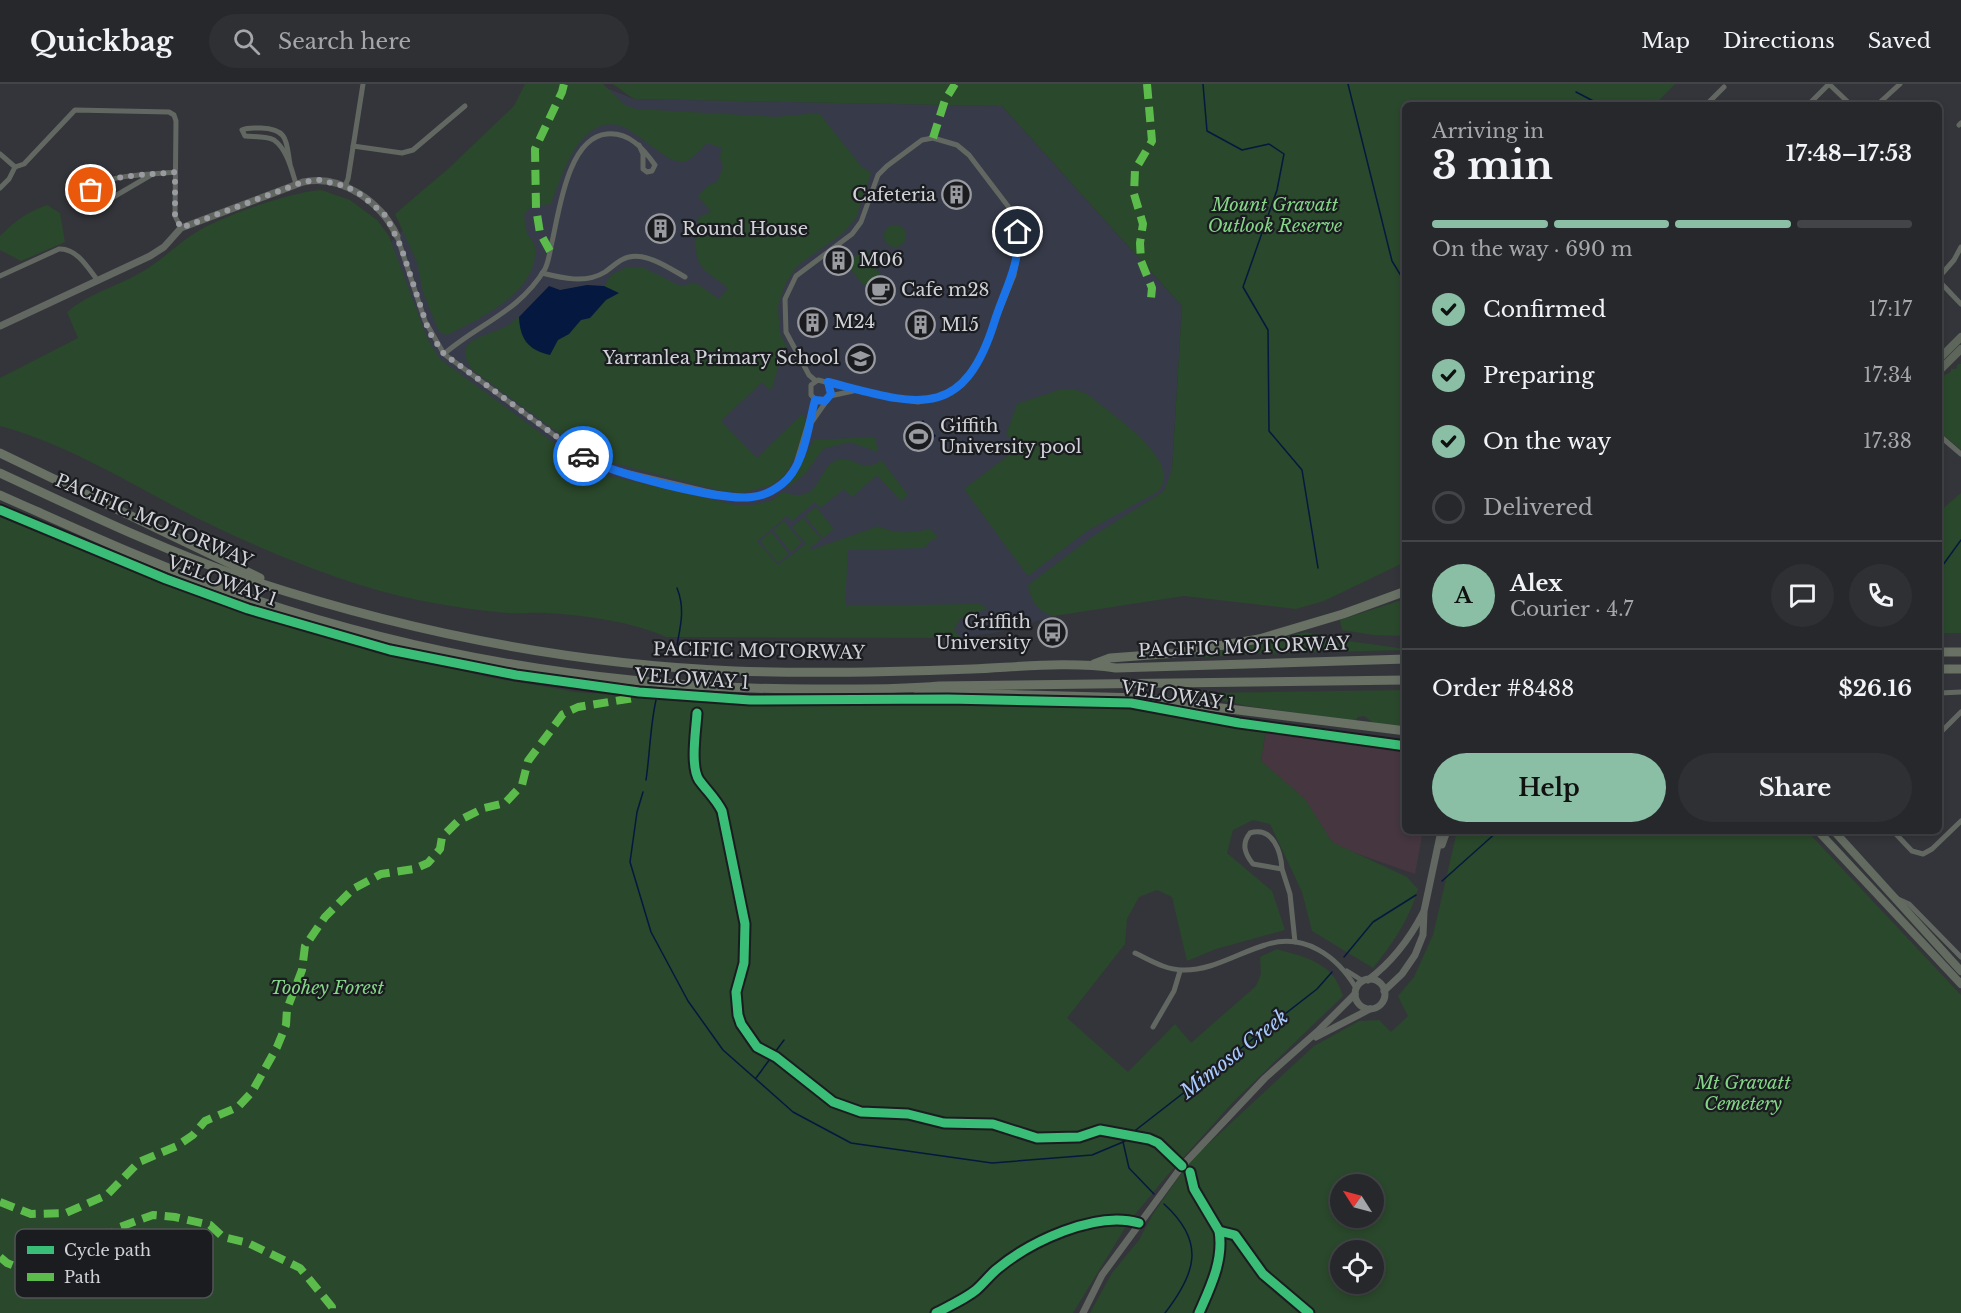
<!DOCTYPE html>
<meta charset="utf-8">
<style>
:root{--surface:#27282c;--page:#2f3034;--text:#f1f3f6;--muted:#a4a6a9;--line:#434448;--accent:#8abfa5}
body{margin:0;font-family:"Libre Baskerville",serif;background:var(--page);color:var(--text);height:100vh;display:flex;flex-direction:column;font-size:22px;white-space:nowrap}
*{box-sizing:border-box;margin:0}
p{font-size:20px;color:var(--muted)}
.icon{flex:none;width:33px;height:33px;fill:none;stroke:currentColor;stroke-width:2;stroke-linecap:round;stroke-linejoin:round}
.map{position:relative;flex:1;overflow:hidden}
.details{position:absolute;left:1402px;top:18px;width:540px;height:732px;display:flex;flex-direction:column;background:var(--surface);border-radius:9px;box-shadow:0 3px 9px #0003,0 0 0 2px var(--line)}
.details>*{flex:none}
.needle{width:39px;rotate:306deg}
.fabs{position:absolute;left:1330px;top:1090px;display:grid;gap:12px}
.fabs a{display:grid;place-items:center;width:54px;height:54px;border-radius:50%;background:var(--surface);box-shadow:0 3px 9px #0003,0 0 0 2px var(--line);font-size:30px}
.pin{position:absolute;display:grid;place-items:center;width:51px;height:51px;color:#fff;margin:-26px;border:3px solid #fff;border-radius:50%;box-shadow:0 2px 6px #0007}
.courier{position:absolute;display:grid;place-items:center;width:60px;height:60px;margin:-30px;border:4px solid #1a73e8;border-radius:50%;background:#fff;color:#222;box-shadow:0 2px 8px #0007}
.head em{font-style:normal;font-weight:700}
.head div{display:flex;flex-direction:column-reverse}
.head{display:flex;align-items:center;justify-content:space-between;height:102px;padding:0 30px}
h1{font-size:39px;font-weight:700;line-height:45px}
.bar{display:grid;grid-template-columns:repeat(4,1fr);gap:9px 6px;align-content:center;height:72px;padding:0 30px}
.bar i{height:8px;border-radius:4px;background:var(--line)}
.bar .selected{background:var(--accent)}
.bar p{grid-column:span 4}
.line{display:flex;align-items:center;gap:15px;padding:0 30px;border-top:2px solid var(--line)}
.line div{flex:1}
.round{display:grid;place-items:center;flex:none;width:63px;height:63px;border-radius:32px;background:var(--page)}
ol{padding:0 30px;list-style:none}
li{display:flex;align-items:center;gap:18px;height:66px}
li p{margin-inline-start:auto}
li .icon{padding:6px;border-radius:50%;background:var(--accent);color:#111;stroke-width:4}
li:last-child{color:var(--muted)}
li i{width:33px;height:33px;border:3px solid var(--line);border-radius:50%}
.button{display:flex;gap:12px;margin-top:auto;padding:12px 30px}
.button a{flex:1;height:69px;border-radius:36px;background:var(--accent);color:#111;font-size:24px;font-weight:700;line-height:69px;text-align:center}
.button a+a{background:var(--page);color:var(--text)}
header{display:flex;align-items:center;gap:36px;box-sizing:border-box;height:84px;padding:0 30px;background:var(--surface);border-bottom:2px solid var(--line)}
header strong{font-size:28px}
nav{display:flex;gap:33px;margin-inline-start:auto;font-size:21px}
.search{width:420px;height:54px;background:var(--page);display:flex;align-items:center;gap:15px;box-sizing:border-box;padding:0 21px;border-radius:33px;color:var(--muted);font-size:22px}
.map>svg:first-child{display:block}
.industrial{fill:#45363f}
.built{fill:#373b49}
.green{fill:#2a482b;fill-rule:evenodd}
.water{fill:#05183f}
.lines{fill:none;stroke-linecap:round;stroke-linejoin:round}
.stream{stroke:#05183f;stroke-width:1.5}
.minor{stroke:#626861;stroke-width:5}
.tertiary{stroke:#626861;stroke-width:7}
.secondary{stroke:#5e655b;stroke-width:8}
.primary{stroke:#636b60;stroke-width:8}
.motorway{stroke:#687164;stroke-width:9}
.quiet{stroke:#5cbc4b;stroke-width:8;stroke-dasharray:15 8;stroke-linecap:butt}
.cycleway-casing{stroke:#1a1c20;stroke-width:13}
.cycleway{stroke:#3abd76;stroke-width:9}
.done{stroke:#999ba1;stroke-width:6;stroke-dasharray:0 10.8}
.route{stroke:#1a73e8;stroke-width:8}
.labels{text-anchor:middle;stroke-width:4.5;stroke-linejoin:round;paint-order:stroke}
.poi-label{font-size:18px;fill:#d0d2d8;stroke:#1a1c20;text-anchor:start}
.park-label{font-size:18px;font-style:italic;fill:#84d686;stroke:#1a1c20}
.street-label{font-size:18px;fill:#d0d2d8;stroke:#1a1c20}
.water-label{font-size:20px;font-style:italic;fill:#a9cbff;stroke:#1a1c20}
.key{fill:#1a1c20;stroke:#515357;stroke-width:1.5}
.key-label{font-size:16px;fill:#d0d2d8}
</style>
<header>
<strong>Quickbag</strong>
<div class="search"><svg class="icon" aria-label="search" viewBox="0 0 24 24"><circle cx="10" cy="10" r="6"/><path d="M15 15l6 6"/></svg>Search here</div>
<nav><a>Map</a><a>Directions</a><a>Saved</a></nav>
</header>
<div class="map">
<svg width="1961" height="1229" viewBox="0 0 1961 1229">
<rect width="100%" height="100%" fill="#34353a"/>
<path class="industrial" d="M1266,645L1402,665L1406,669V747H1423L1415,790L1332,761L1261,677Z"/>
<path class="built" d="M554,0H596L634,15L1002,22L1182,222L1172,386L1216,427L1119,522L1053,532L1005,547L960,554L666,553L336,211Z"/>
<g class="green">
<path d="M525,0H603L625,21L636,25L775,33L819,29L861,82L871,89L856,134L843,149L798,181L786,198L778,222L780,249L788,265L780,277L771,307L762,298L721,337L757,374L802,330L807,339L793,377L785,391L772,401L741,409L718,406L602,376L575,361L474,287C447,255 487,253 507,242C511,239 515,236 519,233L520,243L558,256L569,250L581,236L590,234L606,216L618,209L604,202L611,191L625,184L642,183L680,202L696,199L719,215L728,204C707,187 695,186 696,157C696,148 696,141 699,133L711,128L698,112L709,101L717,98L723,84L720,72L722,64L707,59C701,64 693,75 686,77C673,79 667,73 657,66C646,59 631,44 618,41C578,33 562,93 551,120L530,123L524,131C525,136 525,143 527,149C530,154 535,159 535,165C538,208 479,235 447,251L439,248L423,208L417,178L395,130L448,85L514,22Z"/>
<path d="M613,0H1675L1654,21H1406L1405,478L1324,517L1296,525L1184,512L1053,532C1036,526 1032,518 1028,501L1095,451L1164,407L1172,386L1182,222L1002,22L634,15Z"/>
<path d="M321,106L350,116L377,136L389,152L427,254L440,275L569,370L600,390L735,421H753L771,417L783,408C822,422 816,384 837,376C849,371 858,383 869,382C873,381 878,378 882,377L908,411L901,417L877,391L852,413L844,405L820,424L815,418L792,437L787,432L757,457L778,481L806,460L792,443L803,434L821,455L810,464L811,466L879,442C896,451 912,449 931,445L938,454L930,457L924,464L848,466L845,522L979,520L988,524L960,535L954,545L960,554L666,553C634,538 583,531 547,529C534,528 520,530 506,529C457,524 407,516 360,501C295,480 232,453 172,421C116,391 62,359 0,342V294L78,254L67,228C88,210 115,203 140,189C160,178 176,161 195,149C221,132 291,108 321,106Z"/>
<path d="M47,121L60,129L65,158L21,177L0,166V152C15,137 27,128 47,121Z"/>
<circle cx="895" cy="152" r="11"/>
<path d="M865,165L874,175L871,178L880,190L864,202L846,179Z"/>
<path d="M1958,280H1961V366L1940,348L1941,293L1951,288V285H1956Z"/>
<path d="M1059,306C1066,306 1075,305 1082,308C1089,310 1095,317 1101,321C1119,335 1186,383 1157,408L1087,447L1028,492L964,405L1022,361L1006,351L1017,320Z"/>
<path d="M875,353L878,368L849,358L823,365L805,390L787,404L814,356Z"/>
<path d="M1961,409V549H1940V427Z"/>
<path d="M816,423L834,445L823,454L805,432Z"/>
<path d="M0,432L206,516L276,539L487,593L576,608L758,622L991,620L1142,624L1266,645L1261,677L1305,715L1332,758L1407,793L1418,805C1409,836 1393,859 1373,884L1312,847L1302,808L1270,740L1253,736L1233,746L1227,769L1272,807L1285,846L1216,865L1187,877L1172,813L1157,806L1139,813L1127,835L1125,860L1067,934L1128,988L1175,940L1191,959L1256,902L1261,890L1260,873L1277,865C1307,874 1333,878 1343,912L1234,1017L1165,1094L1128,1139L1073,1229H0Z"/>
<path d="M784,437L802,459L791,468L773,446Z"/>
<path d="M771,448L789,470L778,479L760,457Z"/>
<path d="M1405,515V552L1373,551L1342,546L1340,536Z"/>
<path d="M1306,548L1332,554L1335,563L1341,556L1406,565L1405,566L1249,570L1195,574V571L1248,562Z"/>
<path d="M1405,606V644L1376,641L1364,632L1358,633L1355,637L1248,622L1211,614L1201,615L1200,609Z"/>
<path d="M1457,747H1807L1961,911V1229H1090L1112,1189L1139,1156L1153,1130L1190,1077L1314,962L1359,937L1379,936L1391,948L1408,932L1398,912L1414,893L1433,851ZM1341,1101H1374V1134H1341ZM1341,1167H1374V1200H1341Z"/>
</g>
<g class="water">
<path d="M587,201L604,202L619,209L606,216L590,234L581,236L569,250L558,256L550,271C528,266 520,255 519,233L549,202L560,206Z"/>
<path d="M923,336L936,352L916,368L903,353Z"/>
</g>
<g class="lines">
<g class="stream">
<path d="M1203,0L1207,47L1242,66L1269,60L1284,70L1277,106L1243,203L1268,246L1269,347L1302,386L1318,484"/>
<path d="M1348,0L1392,177L1406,200"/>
<path d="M1576,8L1601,21"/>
<path d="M1940,485L1961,456"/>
<path d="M677,561C681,540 685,524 677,504"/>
<path d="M646,696C650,669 650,643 656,616"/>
<path d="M643,708L637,728L630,778L651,848L688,917L723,966L793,1028L851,1059L992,1079L1092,1071L1123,1058"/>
<path d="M1442,797L1498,747"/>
<path d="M1344,873L1373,838L1416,811"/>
<path d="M756,994L784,956"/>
<path d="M1132,1049L1317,905L1332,888"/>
<path d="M1125,1057L1123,1058L1129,1084L1154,1110"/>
<path d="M1164,1120C1206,1158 1196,1189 1165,1229"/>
</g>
<g class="minor">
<path d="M1829,0L1851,21"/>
<path d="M1706,21L1724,3"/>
<path d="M1808,21L1829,0"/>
<path d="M1877,21L1900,0"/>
<path d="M1959,41L1961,39"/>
<path d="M353,62L402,69L413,66L465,22"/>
<path d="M0,70L15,83"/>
<path d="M290,80C286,58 289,45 261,44C254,44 248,43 242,46L245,52C253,53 266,52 274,56C287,65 292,87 296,100"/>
<path d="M15,83L24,80L75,26L169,28L174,31L176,37L175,132L181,144"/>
<path d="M151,91L110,115H95L91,111L93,103C110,90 153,91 175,88"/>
<path d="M345,102L348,95L363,0"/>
<path d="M0,104L9,95L15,83"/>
<path d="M397,152L425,237L444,270L577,368L604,383L722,411L745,414L762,411L781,401L795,383L815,316"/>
<path d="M542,189C562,194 586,200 605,188C612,183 621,174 629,173C648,169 669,184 685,193"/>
<path d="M0,192L59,165C77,164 88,184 98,197"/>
<path d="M1940,192L1954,176L1961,163"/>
<path d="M1940,198L1961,220"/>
<path d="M444,270C480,239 519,228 545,185C549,177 550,166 552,158C559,128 568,53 607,50C629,48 643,64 655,81L652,87L647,88L643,85V70L639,61"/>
<path d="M816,297L809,291L786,248L785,215L796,192L852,150L861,138L878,91L887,82L922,56L933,54L957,61L969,71L1014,130L1018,148L1019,163L1014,191L979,277L962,301L941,312L918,318L876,311L818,296L811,301V311L817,317H825"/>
<path d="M811,339L830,312L853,307"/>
<path d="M1940,352L1961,370"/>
<path d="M1940,609L1961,608"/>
<path d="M1940,649L1961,628"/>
<path d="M1893,747L1912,767L1923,770L1932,765L1961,737"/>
<path d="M1282,785C1281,768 1273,742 1250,749C1241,760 1245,770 1253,780L1282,785L1290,810L1295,858"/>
<path d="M1898,815L1909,820L1961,873"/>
<path d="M1135,869C1150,876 1166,886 1182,886C1212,887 1238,869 1265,861C1304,848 1337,872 1356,904"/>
<path d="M1347,887L1363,897"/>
<path d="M1153,943L1174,907L1180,887"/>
</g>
<g class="tertiary">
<path d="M0,242L150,172L164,163L181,144L303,98C342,90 381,118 397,152"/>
<path d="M1442,761L1447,747"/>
<circle cx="1370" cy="910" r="15"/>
<path d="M1368,896C1392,878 1409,856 1423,829"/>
<path d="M1384,907L1402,890L1415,871L1423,851L1424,827L1441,747"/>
<path d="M1316,953L1370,925"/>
<path d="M1083,1229L1102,1191L1182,1082L1265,994L1319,946L1355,910"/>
</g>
<g class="secondary">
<path d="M1940,274L1961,253"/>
<path d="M1940,286L1961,265"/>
</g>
<g class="primary">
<path d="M1818,747L1961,900"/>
<path d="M1834,747L1961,887"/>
</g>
<g class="motorway">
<path d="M0,369L260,494"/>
<path d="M0,389C80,426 160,465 244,494C403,547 567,580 735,587C814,590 893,588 972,585C1019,583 1069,577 1116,584L1406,575"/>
<path d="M0,411C79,446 156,482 238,510C423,574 617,605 812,605C854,605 897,606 939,602L1406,596"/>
<path d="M1940,568H1961"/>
<path d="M1094,580L1110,574L1177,569L1259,555L1343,530L1406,507"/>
<path d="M1940,585H1961"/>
<path d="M918,608L1141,614L1406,647"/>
</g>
<g class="quiet">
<path d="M1147,0L1152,57L1135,86L1134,110L1143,140L1140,159L1141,177L1152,204L1151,214"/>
<path d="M933,54L945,16L955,0"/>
<path d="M550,167L540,149L536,124L535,65L562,8L564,0"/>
<path d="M0,1118L31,1130L66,1129L107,1111L139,1078L177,1062L193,1051L205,1037L238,1023L252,1008L277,963L286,941L287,925L302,886L305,862L325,833L353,805L381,790L414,785L428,779L440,765L442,753L458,737L484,724L505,719L522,701L528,677L563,630L578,623L634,614"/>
<path d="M0,1173L7,1179L22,1185L36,1188L51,1185L76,1178L120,1143L153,1131L175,1133L210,1141L223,1153L248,1159L300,1184L332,1223V1229"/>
</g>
<defs>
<g id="cycleway">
<path d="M0,426L166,495L248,525L390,566L516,591L639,608L750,616L948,615L1131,619L1239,639L1406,662"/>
<path d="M697,629C696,646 690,682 699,696C707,707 716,715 722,727L745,840L744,879L736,908L738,931L741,940L757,963L776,973L833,1018L861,1028L908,1030L944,1039L993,1040L1037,1054L1079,1053L1100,1046L1149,1055L1158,1059L1182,1082"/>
<path d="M1190,1088L1194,1105L1219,1147C1224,1176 1210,1204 1199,1229"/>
<path d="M1219,1147L1235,1151L1263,1190L1309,1229"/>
<path d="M936,1229C949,1222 965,1215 976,1206C983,1200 989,1192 996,1186C1029,1158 1096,1126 1139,1139"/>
</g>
</defs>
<use href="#cycleway" class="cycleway-casing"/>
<use href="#cycleway" class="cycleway"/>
</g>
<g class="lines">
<path class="done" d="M91,106C103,90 155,91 175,88V132L181,144L303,98L319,96L345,102L360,110L386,132L401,163L429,248L444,270L583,372"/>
<path class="route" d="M583,372C610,390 720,417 752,413C763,412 773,407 782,400C805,382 808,342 815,316L825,317L831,310L828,298C914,320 963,341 995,236C1005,205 1020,181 1018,148"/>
</g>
<defs>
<symbol id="building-ring" viewBox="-11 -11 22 22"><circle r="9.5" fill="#1a1c20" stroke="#999ba1" stroke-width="1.5"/><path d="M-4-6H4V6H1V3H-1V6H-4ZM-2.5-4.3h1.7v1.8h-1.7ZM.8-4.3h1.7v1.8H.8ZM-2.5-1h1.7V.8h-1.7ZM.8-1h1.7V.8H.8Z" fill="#999ba1"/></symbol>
<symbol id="cafe-ring" viewBox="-11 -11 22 22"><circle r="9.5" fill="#1a1c20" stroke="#999ba1" stroke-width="1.5"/><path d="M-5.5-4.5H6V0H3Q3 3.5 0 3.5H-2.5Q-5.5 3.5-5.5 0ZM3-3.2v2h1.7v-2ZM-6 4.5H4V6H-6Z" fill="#999ba1"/></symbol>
<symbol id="school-ring" viewBox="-11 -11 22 22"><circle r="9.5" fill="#1a1c20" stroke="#999ba1" stroke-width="1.5"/><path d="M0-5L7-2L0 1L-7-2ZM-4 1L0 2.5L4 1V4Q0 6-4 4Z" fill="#999ba1"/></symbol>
<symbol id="stadium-ring" viewBox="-11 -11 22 22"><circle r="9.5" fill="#1a1c20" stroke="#999ba1" stroke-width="1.5"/><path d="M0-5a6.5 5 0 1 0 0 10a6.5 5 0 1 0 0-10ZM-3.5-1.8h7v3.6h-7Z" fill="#999ba1"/></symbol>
<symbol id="bus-ring" viewBox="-11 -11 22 22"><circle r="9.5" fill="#1a1c20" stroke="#999ba1" stroke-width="1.5"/><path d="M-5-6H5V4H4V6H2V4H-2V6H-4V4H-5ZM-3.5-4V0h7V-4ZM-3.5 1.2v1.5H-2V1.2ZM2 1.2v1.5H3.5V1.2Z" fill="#999ba1"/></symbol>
</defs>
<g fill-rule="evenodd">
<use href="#building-ring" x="940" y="94" width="33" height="33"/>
<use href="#building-ring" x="644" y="128" width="33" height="33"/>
<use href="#building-ring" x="822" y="160" width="33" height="33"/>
<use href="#cafe-ring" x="864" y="190" width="33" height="33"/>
<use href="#building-ring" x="796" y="222" width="33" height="33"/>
<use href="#building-ring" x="904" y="224" width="33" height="33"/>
<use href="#school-ring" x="844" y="258" width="33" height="33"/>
<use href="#stadium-ring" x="902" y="336" width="33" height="33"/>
<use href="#bus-ring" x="1036" y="532" width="33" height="33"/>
</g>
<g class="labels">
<g class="poi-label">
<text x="936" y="117" text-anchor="end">Cafeteria</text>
<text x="682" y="151">Round House</text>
<text x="859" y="182">M06</text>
<text x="901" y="212">Cafe m28</text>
<text x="834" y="244">M24</text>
<text x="941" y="247">M15</text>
<text x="839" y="280" text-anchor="end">Yarranlea Primary School</text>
<text x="940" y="348">Giffith<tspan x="940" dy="21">University pool</tspan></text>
<text x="1031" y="544" text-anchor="end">Griffith<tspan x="1031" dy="21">University</tspan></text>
</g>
<g class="park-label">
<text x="1275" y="127">Mount Gravatt<tspan x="1275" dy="21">Outlook Reserve</tspan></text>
<text x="327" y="910">Toohey Forest</text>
<text x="1743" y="1005">Mt Gravatt<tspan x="1743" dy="21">Cemetery</tspan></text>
</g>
<g class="street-label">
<text transform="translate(154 437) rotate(23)" y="6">PACIFIC MOTORWAY</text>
<text transform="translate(222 497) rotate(20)" y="6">VELOWAY 1</text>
<text transform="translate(1244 563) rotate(-2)" y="6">PACIFIC MOTORWAY</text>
<text transform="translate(759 567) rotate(1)" y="6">PACIFIC MOTORWAY</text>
<text transform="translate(692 595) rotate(4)" y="6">VELOWAY 1</text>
<text transform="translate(1178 612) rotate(9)" y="6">VELOWAY 1</text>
</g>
<g class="water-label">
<text transform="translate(1234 970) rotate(-38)" y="7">Mimosa Creek</text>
</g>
</g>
<rect x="15" y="1145" width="198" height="69" rx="9" class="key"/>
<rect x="27" y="1162" width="27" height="8" fill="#3abd76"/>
<rect x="27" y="1189" width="27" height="8" fill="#5cbc4b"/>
<g class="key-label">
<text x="64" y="1172">Cycle path</text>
<text x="64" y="1199">Path</text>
</g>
</svg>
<div class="fabs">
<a><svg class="needle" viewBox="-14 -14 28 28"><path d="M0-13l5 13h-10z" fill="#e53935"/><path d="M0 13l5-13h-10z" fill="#a4a6a9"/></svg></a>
<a><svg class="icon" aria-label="locate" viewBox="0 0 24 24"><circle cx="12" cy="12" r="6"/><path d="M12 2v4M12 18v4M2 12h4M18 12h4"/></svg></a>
</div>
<div class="pin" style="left:91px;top:106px;background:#ea580c"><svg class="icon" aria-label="bag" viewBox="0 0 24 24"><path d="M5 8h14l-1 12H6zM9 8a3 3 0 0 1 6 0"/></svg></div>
<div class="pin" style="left:1018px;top:148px;background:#1f2937"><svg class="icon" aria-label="home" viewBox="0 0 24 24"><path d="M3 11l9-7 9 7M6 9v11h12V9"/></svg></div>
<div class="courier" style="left:583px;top:372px"><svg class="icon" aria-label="car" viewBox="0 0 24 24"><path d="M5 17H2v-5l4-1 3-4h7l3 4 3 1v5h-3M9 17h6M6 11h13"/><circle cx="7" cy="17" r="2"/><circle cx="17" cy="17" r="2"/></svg></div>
<section class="details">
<div class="head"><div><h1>3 min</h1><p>Arriving in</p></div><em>17:48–17:53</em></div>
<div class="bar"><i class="selected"></i><i class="selected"></i><i class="selected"></i><i></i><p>On the way · 690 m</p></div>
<ol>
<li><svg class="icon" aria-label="check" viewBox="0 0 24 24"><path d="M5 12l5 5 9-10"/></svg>Confirmed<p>17:17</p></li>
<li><svg class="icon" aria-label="check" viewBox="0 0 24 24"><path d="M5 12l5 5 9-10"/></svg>Preparing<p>17:34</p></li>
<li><svg class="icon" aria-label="check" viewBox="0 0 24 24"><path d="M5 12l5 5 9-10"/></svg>On the way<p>17:38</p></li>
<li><i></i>Delivered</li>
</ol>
<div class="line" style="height:108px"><b class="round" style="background:var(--accent);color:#111">A</b><div><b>Alex</b><p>Courier · 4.7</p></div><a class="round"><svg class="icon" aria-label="chat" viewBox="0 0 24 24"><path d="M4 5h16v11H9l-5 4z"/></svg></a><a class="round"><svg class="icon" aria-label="phone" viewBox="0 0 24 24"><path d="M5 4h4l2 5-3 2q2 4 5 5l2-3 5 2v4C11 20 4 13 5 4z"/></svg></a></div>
<div class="line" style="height:78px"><div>Order #8488</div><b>$26.16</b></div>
<div class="button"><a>Help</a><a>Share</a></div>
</section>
</div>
